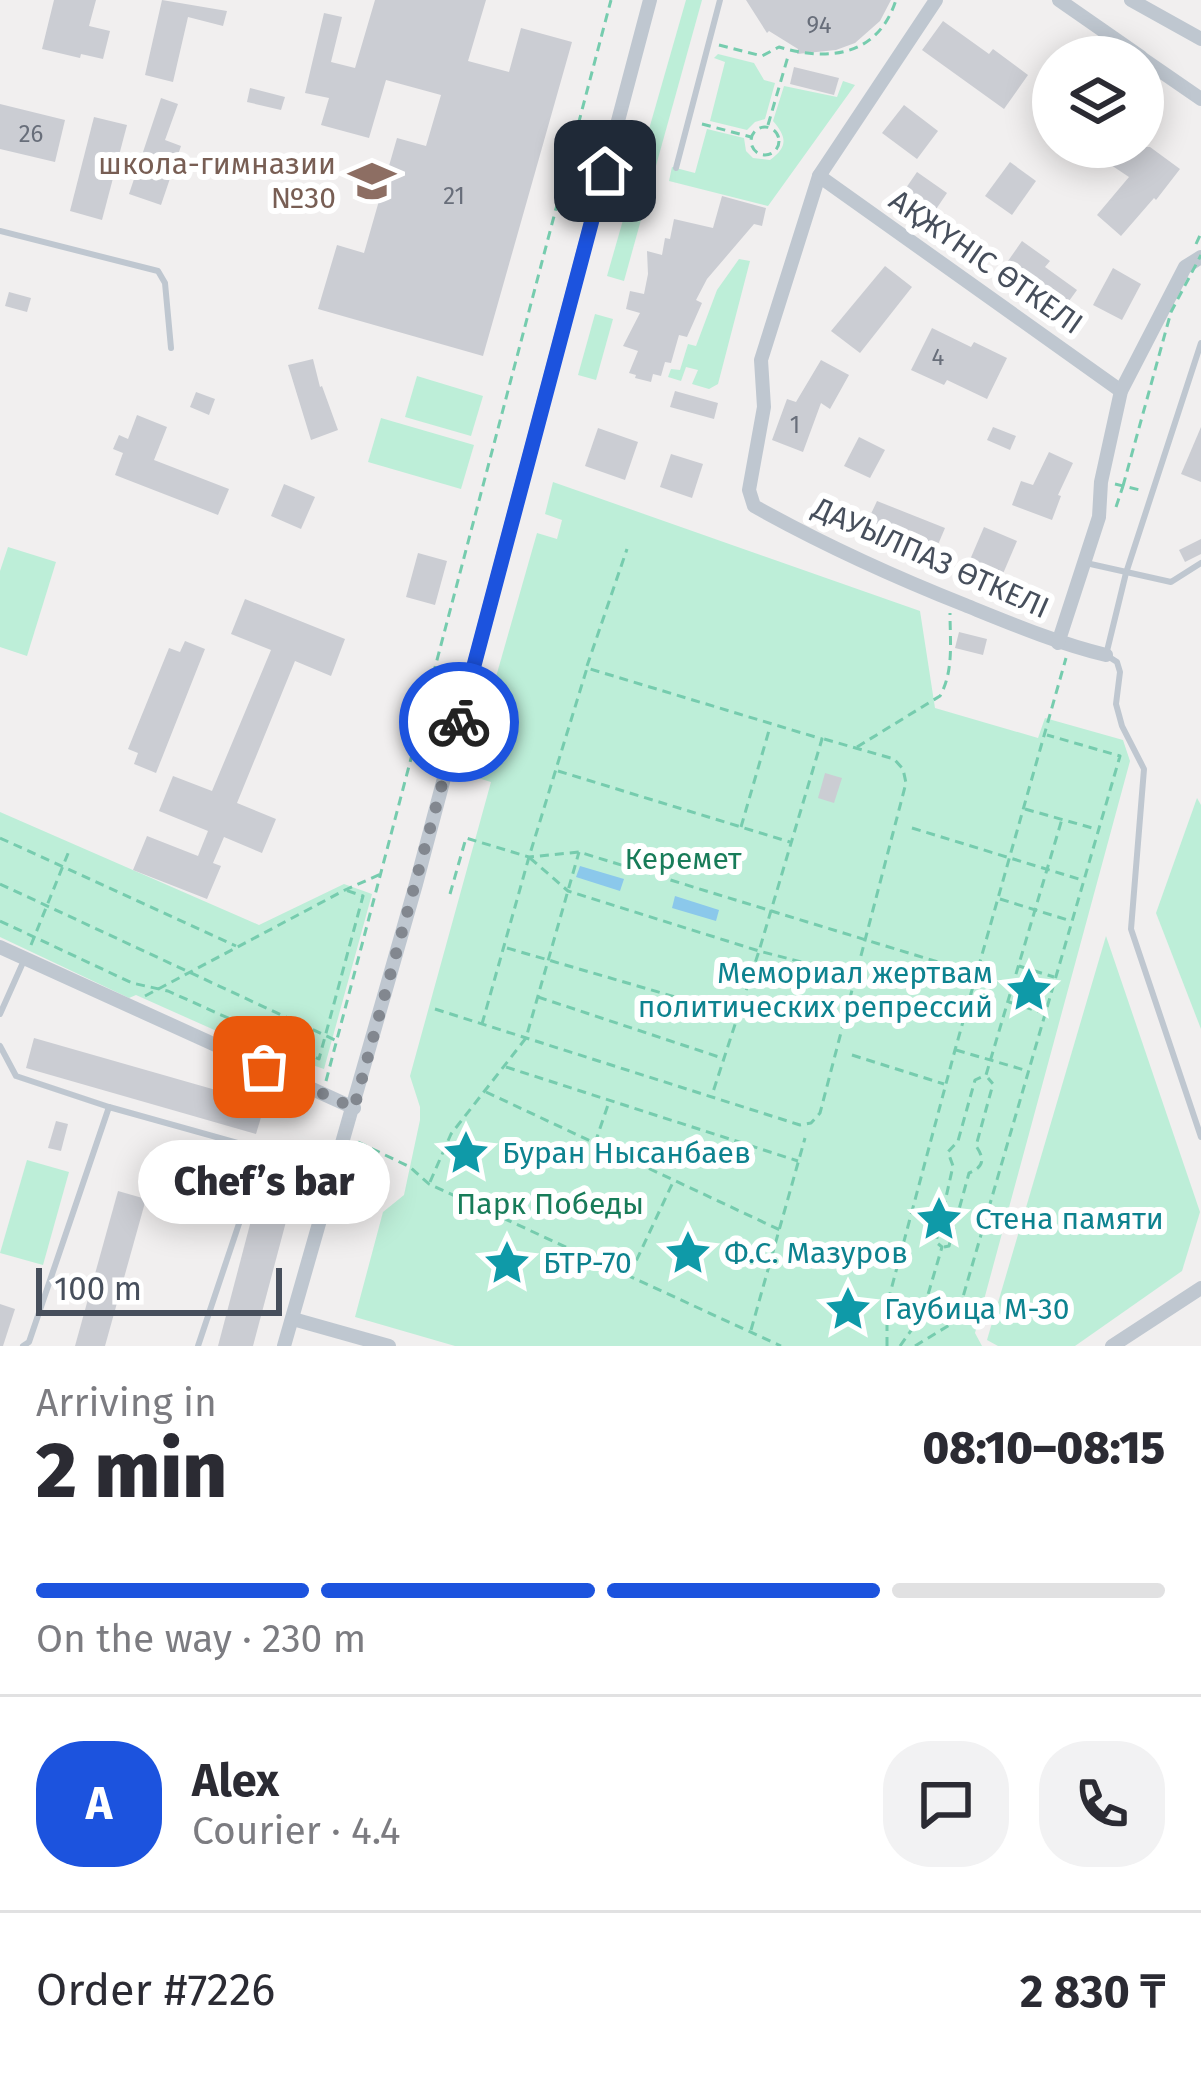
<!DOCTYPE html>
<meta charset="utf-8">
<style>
:root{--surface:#fff;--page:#f2f2f3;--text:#2b2b33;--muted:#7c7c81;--line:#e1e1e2;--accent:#1c53de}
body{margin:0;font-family:"Fira Sans",sans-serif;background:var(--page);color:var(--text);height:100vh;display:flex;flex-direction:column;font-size:45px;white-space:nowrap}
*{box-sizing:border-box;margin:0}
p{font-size:39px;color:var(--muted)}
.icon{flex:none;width:66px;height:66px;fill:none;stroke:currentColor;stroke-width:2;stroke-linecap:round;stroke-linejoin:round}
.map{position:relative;height:1346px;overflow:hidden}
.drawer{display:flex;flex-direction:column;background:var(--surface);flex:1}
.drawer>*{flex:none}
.buttons{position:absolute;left:1032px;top:36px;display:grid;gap:24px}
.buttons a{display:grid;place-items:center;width:132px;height:132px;border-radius:50%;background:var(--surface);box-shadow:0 6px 30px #0003;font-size:60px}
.scale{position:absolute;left:36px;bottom:30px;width:246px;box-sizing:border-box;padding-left:12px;border:6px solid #474f5c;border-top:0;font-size:33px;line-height:42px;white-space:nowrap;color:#474f5c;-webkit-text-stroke:9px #fff;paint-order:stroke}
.pin{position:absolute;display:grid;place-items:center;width:102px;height:102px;color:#fff;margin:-51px;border-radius:24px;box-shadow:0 6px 18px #0006}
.courier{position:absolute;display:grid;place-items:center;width:120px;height:120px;margin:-60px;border:9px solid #1c53de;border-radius:50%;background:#fff;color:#222;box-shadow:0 3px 15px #0007}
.bubble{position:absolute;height:84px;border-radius:42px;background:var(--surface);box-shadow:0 6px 30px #0003;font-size:39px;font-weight:800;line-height:84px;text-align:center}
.overview em{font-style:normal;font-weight:800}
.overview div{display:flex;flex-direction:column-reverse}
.overview{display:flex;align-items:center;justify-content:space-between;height:204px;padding:0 36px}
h1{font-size:78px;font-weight:800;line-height:90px}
.bar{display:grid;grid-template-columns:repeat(4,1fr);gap:18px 12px;align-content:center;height:144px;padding:0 36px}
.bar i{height:15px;border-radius:9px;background:var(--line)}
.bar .selected{background:var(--accent)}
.bar p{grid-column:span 4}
.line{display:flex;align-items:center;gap:30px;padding:0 36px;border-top:3px solid var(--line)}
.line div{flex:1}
.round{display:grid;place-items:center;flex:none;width:126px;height:126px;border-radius:48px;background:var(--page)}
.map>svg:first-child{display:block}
.green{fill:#bdeed8}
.water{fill:#8bc8eb}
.building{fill:#cbcdd3}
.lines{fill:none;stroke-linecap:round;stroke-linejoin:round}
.path{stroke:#76ccae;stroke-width:3;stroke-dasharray:9 6;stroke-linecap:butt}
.lane{stroke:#bfc7d0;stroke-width:6}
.street{stroke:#bfc7d0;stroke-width:14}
.path-bridge{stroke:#76ccae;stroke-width:3;stroke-dasharray:9 6;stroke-linecap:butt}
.done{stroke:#82878f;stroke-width:12;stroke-dasharray:0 21.6}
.route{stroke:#1c53de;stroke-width:15}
.labels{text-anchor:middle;stroke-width:12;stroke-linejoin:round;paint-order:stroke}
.number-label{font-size:24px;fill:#686e7a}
.education-label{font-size:30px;fill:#785e54;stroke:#fff;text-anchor:end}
.street-label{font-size:30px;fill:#474f5c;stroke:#fff}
.park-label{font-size:30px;fill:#187c59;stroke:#fff}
.culture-label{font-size:30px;fill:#0d838f;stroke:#fff;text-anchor:start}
</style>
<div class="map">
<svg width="1201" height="1346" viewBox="0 0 1201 1346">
<rect width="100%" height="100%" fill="#f1efef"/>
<g class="green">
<path d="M686,0H702L624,281L607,276Z"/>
<path d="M718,54L754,63L764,80L775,83L765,119L755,122L747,130L710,121L725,62L714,58Z"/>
<path d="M843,81L855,85L768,206L669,181L672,167L695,173L707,129L744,138L746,151L753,158L770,160C788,147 787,137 773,121L784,86L837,97Z"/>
<path d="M739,259L750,261L718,384L709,389L692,384L698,370L686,367L681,381L668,377L671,369L680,370L688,344L696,346L717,290Z"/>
<path d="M595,314L613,319L596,380L578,375Z"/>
<path d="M417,376L483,396L471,436L405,417Z"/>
<path d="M381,418L474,445L461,489L368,462Z"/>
<path d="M553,482L920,611L935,708L1038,738L1045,718L1123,740L1130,761L975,1333L982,1346H455L355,1317L383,1212L404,1195L420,1120V1107L410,1076L491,782L468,775L537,533L557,539L562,520L545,514Z"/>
<path d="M8,547L56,562L27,656L0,647V571Z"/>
<path d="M1197,798L1201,805V1029L1156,913Z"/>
<path d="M0,812L259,925L344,884L372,894L324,1069L289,1057L286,1062L136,995L129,998L0,937Z"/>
<path d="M1106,936L1200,1212L1182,1271L1075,1346H998L987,1340Z"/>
<path d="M27,1160L69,1172L43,1265L0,1253Z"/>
</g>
<g class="water">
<path d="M580,866L624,879L620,891L576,877Z"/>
<path d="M675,896L719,910L716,921L672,908Z"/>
</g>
<g class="building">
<path d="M54,0H96L89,26L110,31L103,59L81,54L80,58L42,49Z"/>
<path d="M162,0L227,11L223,26L188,17L173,82L145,75Z"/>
<path d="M375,0H486L468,61L509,72L521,28L572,42L483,356L318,309L337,245L364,253L397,138L426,146L441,95L386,80L369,138L321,125L329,98L305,93L324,13L342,17L331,62L355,68Z"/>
<path d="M746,0H891L880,21L855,43L836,50L797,54L798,49L769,31L767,33Z"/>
<path d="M943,21L989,54L993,49L1028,75L1004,109L922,50Z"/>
<path d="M794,67L839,78L834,95L790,84Z"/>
<path d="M250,88L285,97L281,110L247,102Z"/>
<path d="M161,98L178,104L165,140L181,146L161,205L129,194Z"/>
<path d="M0,104L65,120L55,162L0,149Z"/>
<path d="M904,105L938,131L917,159L882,133Z"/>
<path d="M94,117L127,125L102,220L70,211Z"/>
<path d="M1084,147H1150L1180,169L1156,200L1154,198L1121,236L1097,215L1129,177Z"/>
<path d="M1010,162L1036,181L1012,215L985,196Z"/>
<path d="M917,172L947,193L924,227L893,207Z"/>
<path d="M722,196L766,208L762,226L754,224L707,279L696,300L702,303L687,337L679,335L671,363L665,362L661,376L653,374L651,382L635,378L636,375L629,373L638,351L623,346L640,313L626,309L630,291L644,294L648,274L647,251L662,255L665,238L670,239L674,219L713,228Z"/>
<path d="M1022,241L1050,261L1045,267L1077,290L1056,319L1032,302L1037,296L1001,271Z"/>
<path d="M885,266L912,287L860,353L831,331Z"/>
<path d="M1113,268L1141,284L1122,320L1093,305Z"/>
<path d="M9,292L31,298L27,312L5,306Z"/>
<path d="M932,328L971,347L974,342L1007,358L987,399L947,380L944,385L911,370Z"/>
<path d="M313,359L320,387L322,386L338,430L311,440L288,365Z"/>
<path d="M821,360L849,375L830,409L821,403L803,452L772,440L787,399L796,402Z"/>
<path d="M675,391L718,403L714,419L670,407Z"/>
<path d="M196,392L215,399L209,415L190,407Z"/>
<path d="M137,415L167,427L154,460L229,489L218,515L115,475L123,453L113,449L119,435L128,439Z"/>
<path d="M993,427L1016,436L1010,450L987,440Z"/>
<path d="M1201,427V482L1181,474Z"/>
<path d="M598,428L638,442L625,480L585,466Z"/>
<path d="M859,437L885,450L870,478L844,466Z"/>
<path d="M1049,452L1073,463L1058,495L1061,496L1052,520L1012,505L1021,481L1033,485Z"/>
<path d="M671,454L703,464L692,498L660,487Z"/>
<path d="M284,484L315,497L301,529L271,516Z"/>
<path d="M877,501L945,528L929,566L862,533Z"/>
<path d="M984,527L1017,541L1002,576L969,562Z"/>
<path d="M1201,539V554L1185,562L1179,550Z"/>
<path d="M418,553L447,561L435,605L406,597Z"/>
<path d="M245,599L345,639L331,676L295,661L237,803L276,819L262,853L224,837L213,863L221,866L207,899L133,870L147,836L198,856L208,831L159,811L173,776L212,791L271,650L231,634Z"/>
<path d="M959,632L987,639L983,655L955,648Z"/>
<path d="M185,641L205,649L156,773L134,764L138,753L128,749L169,648L180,652Z"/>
<path d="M825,773L842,778L834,803L818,798Z"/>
<path d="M34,1038L265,1104L256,1134L26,1068Z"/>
<path d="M56,1121L68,1124L61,1151L48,1148Z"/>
<path d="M263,1175L296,1184L253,1346H218Z"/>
<path d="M118,1191L146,1199L105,1346H75Z"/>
<path d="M0,1304L15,1309L3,1346H0Z"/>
</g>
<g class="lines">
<g class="path">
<path d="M719,45L762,56L779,47C829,62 878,56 896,0"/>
<path d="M702,124L751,137"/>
<path d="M768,125L789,53"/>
<circle cx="765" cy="141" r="14"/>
<path d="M1196,244L1201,233"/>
<path d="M1115,484L1140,490"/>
<path d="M1116,507L1123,486"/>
<path d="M587,666L627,549"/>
<path d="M857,747L940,696C954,671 950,641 950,613"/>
<path d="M558,771L790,842"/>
<path d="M1025,809L1096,829"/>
<path d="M741,827L770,727"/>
<path d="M912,828L1082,880"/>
<path d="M0,838L236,946"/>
<path d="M530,858L568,891L759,951L856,976"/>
<path d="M0,884L335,1040"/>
<path d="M450,894L466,838L529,857L579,852L1013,985"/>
<path d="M1000,899L1071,921"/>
<path d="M0,921L132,983L168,991L319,1059L363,896L345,890"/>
<path d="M31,945L69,851"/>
<path d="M507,948L734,1014"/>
<path d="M1019,966L1054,977"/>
<path d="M145,996L345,890L381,874"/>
<path d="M538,997L722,1058"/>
<path d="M1009,1002L1044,1013"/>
<path d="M435,1009L800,1125L811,1123L820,1113L906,783L903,769L894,759L824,739"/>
<path d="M482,1024L529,857L587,668L822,739L759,951L712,1095"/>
<path d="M956,1050L1028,1071"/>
<path d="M852,1055L944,1084"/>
<path d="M506,1067L798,1161"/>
<path d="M326,1081L611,0"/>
<path d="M486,1092L780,1230"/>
<path d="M358,1142L410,1167L429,1184L781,1346"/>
<path d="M595,1143L609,1102"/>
<path d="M430,1182L451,1134L526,1038L579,852"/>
<path d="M944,1247L949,1246L969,1173C984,1167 985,1159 976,1146L993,1084L988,1078"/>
<path d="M630,1274L674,1180"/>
<path d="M751,1330L805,1138"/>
<path d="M887,1346V1305L955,1050L1066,658"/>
<path d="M900,1346L922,1315L942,1247L936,1242L953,1166L948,1152L958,1141L975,1080L986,1075L1062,819"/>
<path d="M915,1346L956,1321L1120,756L1047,735"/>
</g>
<g class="lane">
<path d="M676,168L720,0"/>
<path d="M0,231L158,271L165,283L171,348"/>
<path d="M1201,343L1126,573L1106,655L1117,662L1120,672L1116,704L1122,726L1144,769L1131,929L1201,1137"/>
<path d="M1086,563L1171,582L1201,563"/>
<path d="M0,1014L25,958"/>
<path d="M0,1046L16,1076L109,1107L331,1169"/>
<path d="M23,1346L29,1342L109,1107"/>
<path d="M198,1346L264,1149"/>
</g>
<g class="street">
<path d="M936,0L819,176L761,360L764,407L749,490L754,506C822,544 892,576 965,605C1012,624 1057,643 1106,655"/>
<path d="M1059,0L1141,57"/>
<path d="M1131,0L1201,39"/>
<path d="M1143,59L1201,99"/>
<path d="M819,176L1121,391"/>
<path d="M1058,643L1099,517L1101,482L1121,391L1185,267L1201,257"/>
<path d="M0,947L354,1108"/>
<path d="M293,1319L389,1346"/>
<path d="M284,1346L416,884L650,0"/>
<path d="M1112,1346L1201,1288"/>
</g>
<path class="path-bridge" d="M1123,486L1171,312L1201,255"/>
</g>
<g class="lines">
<path class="done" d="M264,1067L354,1108L459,722"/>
<path class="route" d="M459,722L605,171"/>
</g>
<defs>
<symbol id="school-bare" viewBox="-9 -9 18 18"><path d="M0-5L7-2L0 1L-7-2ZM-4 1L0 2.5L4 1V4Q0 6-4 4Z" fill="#8d6e63" stroke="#fff" stroke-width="2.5" paint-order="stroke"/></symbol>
<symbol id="sight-bare" viewBox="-9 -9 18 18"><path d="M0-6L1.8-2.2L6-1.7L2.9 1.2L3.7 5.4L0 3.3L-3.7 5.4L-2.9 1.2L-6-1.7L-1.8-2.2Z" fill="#0f9aa8" stroke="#fff" stroke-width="2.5" paint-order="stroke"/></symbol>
</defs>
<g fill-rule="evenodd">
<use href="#school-bare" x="339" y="148" width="66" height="66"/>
<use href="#sight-bare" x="996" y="957" width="66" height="66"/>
<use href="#sight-bare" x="433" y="1120" width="66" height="66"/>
<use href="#sight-bare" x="906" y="1186" width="66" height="66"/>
<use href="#sight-bare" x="655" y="1220" width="66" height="66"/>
<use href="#sight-bare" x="474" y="1230" width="66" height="66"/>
<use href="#sight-bare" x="815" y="1276" width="66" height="66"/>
</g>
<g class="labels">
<g class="number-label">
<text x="819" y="33">94</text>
<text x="31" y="142">26</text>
<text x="454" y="204">21</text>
<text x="938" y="365">4</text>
<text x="795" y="433">1</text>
</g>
<g class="education-label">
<text x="336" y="174">школа-гимназии<tspan x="336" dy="34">№30</tspan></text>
</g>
<g class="street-label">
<text transform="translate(986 262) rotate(35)" y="10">АҚЖҮНІС ӨТКЕЛІ</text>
<text transform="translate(931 558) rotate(24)" y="10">ДАУЫЛПАЗ ӨТКЕЛІ</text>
</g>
<g class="park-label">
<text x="683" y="869">Керемет</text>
<text x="550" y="1214">Парк Победы</text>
</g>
<g class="culture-label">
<text x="993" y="983" text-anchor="end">Мемориал жертвам<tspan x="993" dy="34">политических репрессий</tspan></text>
<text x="502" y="1163">Буран Нысанбаев</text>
<text x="975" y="1229">Стена памяти</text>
<text x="724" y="1263">Ф.С. Мазуров</text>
<text x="543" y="1273">БТР-70</text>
<text x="884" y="1319">Гаубица М-30</text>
</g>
</g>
</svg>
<div class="buttons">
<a><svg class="icon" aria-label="layers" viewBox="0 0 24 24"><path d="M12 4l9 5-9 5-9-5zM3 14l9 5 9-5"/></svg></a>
</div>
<div class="scale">100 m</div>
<div class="pin" style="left:264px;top:1067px;background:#ea580c"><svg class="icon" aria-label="bag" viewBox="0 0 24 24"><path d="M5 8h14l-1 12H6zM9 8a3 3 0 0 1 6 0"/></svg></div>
<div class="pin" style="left:605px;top:171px;background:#1f2937"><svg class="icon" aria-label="home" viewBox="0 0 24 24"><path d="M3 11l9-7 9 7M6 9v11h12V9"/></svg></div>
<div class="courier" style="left:459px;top:722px"><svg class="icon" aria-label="bike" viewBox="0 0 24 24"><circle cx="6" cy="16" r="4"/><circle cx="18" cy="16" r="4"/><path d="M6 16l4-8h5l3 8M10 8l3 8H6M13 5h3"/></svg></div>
<div class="bubble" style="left:138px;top:1140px;width:252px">Chef’s bar</div>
</div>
<section class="drawer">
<div class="overview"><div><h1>2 min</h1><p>Arriving in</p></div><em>08:10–08:15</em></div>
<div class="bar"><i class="selected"></i><i class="selected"></i><i class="selected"></i><i></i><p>On the way · 230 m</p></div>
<div class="line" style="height:216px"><b class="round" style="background:var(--accent);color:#fff">A</b><div><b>Alex</b><p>Courier · 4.4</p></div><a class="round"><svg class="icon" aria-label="chat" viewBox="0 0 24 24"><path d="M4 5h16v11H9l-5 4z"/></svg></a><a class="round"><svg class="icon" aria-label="phone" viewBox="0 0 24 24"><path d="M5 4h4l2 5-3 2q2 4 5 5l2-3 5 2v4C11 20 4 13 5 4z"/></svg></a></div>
<div class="line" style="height:156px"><div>Order #7226</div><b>2 830 ₸</b></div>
</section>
